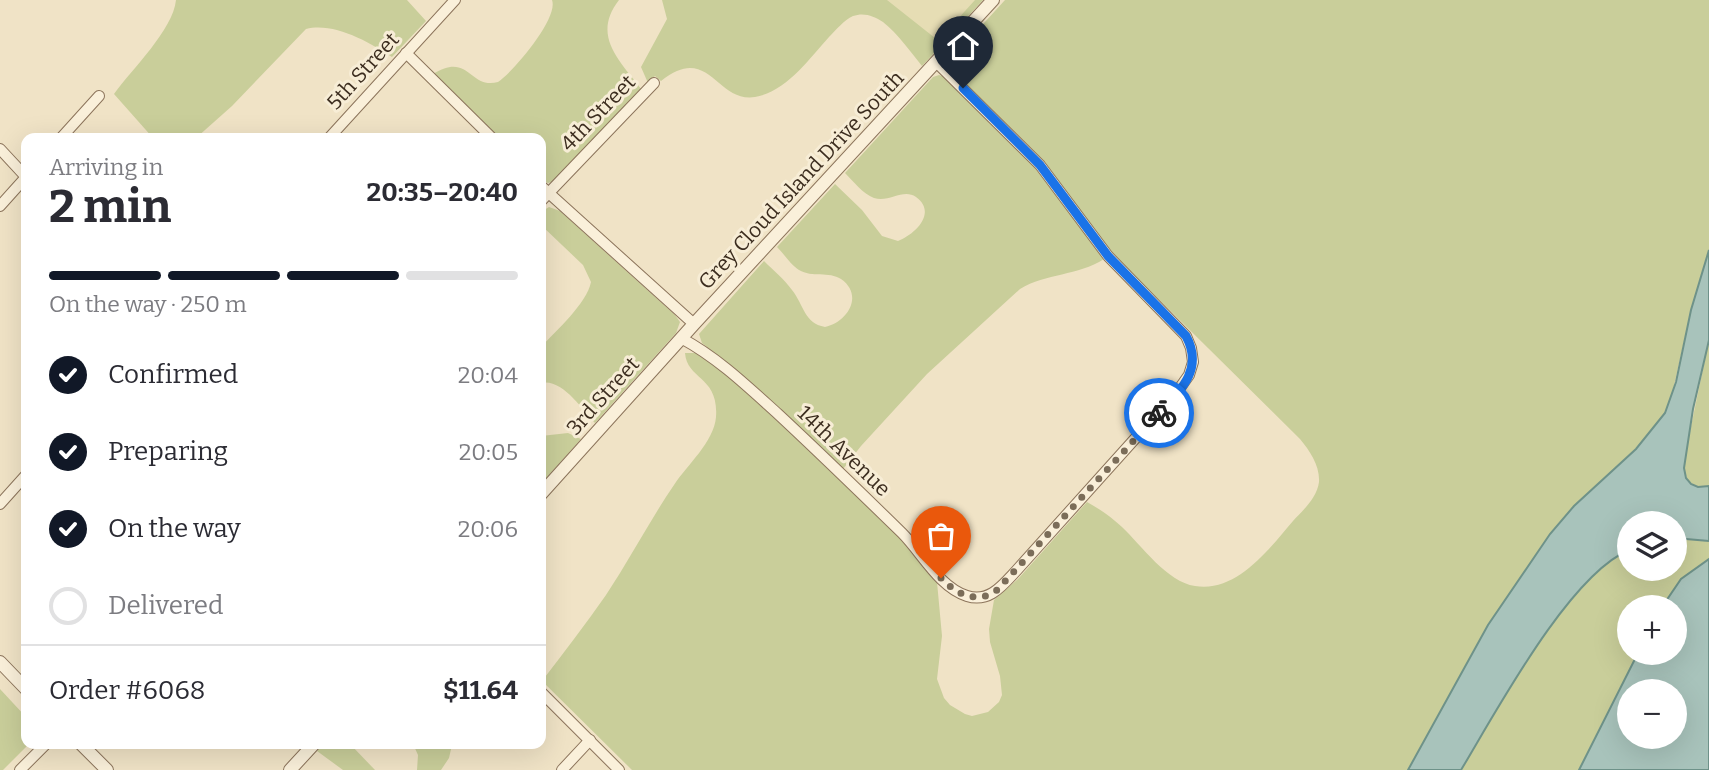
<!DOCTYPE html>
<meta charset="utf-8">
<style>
:root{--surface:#fff;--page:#f7f7f7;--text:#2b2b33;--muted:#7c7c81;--line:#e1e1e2;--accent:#111827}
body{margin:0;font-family:Bitter,serif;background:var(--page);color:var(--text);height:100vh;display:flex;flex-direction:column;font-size:26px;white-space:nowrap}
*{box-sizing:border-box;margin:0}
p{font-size:23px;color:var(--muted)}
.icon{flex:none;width:38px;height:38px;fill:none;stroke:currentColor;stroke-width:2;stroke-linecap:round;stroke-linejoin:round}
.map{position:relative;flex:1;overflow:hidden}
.drawer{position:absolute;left:21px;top:133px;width:525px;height:616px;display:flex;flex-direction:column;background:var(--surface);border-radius:14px;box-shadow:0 7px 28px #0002}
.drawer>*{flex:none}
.controls{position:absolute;left:1617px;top:511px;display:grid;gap:14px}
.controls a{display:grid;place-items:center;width:70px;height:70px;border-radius:50%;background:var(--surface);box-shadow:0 7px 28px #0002;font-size:35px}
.pin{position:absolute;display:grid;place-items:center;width:60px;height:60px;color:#fff;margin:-72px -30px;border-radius:50% 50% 50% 0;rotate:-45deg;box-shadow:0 0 7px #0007}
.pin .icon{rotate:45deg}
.courier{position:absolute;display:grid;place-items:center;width:70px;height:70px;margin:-35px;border:5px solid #1a73e8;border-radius:50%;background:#fff;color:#222;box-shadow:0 2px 9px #0007}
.head em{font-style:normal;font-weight:700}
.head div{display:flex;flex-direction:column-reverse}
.head{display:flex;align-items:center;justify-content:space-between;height:119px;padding:0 28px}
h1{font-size:46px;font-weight:700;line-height:52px}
.bar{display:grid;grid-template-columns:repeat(4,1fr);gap:10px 7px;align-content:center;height:84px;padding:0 28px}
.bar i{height:9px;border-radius:5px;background:var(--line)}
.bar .active{background:var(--accent)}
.bar p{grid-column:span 4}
.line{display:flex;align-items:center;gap:18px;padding:0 28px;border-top:2px solid var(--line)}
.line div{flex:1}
ol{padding:0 28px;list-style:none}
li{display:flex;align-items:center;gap:21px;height:77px}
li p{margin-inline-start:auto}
li .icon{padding:7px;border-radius:50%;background:var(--accent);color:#fff;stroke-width:4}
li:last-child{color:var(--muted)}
li i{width:38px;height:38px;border:4px solid var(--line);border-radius:50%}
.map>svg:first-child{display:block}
.farmland{fill:#e6ddb4}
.green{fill:#c9ce9a}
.water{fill:#a8c3bb;stroke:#6e9289;stroke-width:2;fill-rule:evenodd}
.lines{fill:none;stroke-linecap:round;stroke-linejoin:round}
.minor-casing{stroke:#8c745b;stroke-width:12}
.tertiary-casing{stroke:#8c745b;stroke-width:14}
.minor{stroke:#faf0da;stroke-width:10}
.tertiary{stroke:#faf0da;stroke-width:12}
.done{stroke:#7b6d59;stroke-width:7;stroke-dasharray:0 12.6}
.route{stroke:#1a73e8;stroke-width:9}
.labels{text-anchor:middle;stroke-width:6;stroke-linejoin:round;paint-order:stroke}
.street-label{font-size:21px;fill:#3c2d1f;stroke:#f7edd6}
</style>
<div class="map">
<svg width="1709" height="770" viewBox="0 0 1709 770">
<rect width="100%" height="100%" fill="#f0e3c6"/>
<path class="farmland" d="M867,0H983L928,60Z"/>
<g class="green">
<path d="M176,0H407L426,21L392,57C369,42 334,22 306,29L232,106L196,138H153L114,94C132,69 173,30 176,0Z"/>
<path d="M552,0H619C591,36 620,61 642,90L552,182L548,183L541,180V138H499L433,74C469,51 470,90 498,82C513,72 559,18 552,0Z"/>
<path d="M662,0H887L935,38L945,33L975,0H983L922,66C910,51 898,34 883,22C874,16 864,12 853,16C844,20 836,30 829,37C809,59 786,92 755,97C716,103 709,42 661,81L655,76L648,83L641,67L667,19Z"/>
<path d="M1005,0H1709V250L1691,310L1671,399L1665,413L1646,439L1574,506L1550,534L1488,625L1408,770H632L542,681C564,652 586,624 606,595C630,559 650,520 674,485C687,465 714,442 716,417C719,376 687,380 685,353H697L724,372L834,473L907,545L937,582L942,636L937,679L944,698L950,705L965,714L972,716L988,712L999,702L1002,695L1000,676L990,642L989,629L994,600L1018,579L1087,502C1100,509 1111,517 1122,527C1142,546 1167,582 1195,586C1237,593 1269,549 1293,521C1303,510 1317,498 1319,482C1320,466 1310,451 1300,439L1123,264L1101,239L1045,162L951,69L950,62L953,57Z"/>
<path d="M939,75L945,77L1029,160L1104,259C1078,276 1046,273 1020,289L927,374L861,446L843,469L741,374L702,343L699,334L764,261C773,270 784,279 792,290C804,305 804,323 825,327C848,322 864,295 841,279C829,271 812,278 799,270C791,265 784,254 777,247L835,184L862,210L882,236L898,241C914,235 938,213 916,197C903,188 889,203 874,198C863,194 853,181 845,173L933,77Z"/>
<path d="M549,207L560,211L675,315L680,322L676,333L595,423C582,409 562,378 541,383V347C556,331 587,303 591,282L583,265L541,225V212Z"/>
<path d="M1709,340V486C1689,489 1684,478 1684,460Z"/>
<path d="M568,433L581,439L541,484V436Z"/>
<path d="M1675,538L1709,541V559L1681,579L1662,607H1629V653H1638L1579,770H1461C1496,712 1569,575 1629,550V569H1675Z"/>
<path d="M0,689L26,717V744H29L3,770H0Z"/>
<path d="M323,744H350L375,770H343L317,751Z"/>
<path d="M413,744H452V745L449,758L441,770H417L418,755Z"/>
</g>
<g class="water">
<path d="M1709,250V340L1693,409L1684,468L1686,478L1691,484L1698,487L1709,486V541L1675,538V523H1629V550C1569,575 1496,712 1461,770H1408L1488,625L1550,534L1574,506L1636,449L1665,413L1676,382L1691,310Z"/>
<path d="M1709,559V770H1579L1638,653H1675V607H1662L1681,579ZM1629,691H1675V737H1629Z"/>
</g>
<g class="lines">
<defs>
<g id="minor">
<path d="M406,53L492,138"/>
<path d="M61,138L99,96"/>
<path d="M329,138L455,0"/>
<path d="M0,149L26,177"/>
<path d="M541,186L694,324"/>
<path d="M541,201L654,83"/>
<path d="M0,206L26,177"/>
<path d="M681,338C718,358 747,386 778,414C820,453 861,493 902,533C922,553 939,587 967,596C989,603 1002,586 1016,571L1177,392L1189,375L1193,362L1191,348L1186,336L1108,256L1040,165L936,62"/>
<path d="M0,504L26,475"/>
<path d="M541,692L619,770"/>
<path d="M20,770L46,744"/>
<path d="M562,770L590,740"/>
</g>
<g id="tertiary">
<path d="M541,494L694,324L993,0"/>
<path d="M0,662L26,689"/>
<path d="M81,744L107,770"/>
<path d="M290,770L314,744"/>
</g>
</defs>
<use href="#minor" class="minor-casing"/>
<use href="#tertiary" class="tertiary-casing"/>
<use href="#minor" class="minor"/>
<use href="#tertiary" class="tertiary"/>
</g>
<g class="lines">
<path class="done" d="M941,578C956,594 977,605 997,590L1159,413"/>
<path class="route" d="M963,88L1040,165L1108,256L1186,336C1204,369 1181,390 1159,413"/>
</g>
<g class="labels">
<g class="street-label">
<text transform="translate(363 71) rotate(-48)" y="7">5th Street</text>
<text transform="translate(598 113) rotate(-46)" y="7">4th Street</text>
<text transform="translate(801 180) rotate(-47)" y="7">Grey Cloud Island Drive South</text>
<text transform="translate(603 396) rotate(-48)" y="7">3rd Street</text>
<text transform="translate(844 451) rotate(44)" y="7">14th Avenue</text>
</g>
</g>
</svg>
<div class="controls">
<a><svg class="icon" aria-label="layers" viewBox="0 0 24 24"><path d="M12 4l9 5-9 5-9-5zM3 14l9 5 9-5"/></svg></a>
<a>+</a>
<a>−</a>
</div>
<div class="pin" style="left:941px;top:578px;background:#ea580c"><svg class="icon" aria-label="bag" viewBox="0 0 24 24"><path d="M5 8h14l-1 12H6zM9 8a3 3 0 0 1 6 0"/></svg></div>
<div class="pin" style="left:963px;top:88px;background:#1f2937"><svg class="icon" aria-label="home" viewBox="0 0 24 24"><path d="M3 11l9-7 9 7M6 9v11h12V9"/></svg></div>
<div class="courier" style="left:1159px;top:413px"><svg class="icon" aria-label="bike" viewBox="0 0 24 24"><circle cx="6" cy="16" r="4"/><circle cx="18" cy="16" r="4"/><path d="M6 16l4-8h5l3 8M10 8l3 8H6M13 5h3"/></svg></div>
<section class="drawer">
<div class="head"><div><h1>2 min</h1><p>Arriving in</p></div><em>20:35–20:40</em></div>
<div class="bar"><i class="active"></i><i class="active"></i><i class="active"></i><i></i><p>On the way · 250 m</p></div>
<ol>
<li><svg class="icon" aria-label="check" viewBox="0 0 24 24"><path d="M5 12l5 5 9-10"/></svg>Confirmed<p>20:04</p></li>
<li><svg class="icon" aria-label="check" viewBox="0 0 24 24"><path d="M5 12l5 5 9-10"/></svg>Preparing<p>20:05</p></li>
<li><svg class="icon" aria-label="check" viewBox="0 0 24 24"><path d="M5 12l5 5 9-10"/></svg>On the way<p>20:06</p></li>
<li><i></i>Delivered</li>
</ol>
<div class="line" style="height:91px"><div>Order #6068</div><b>$11.64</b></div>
</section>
</div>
